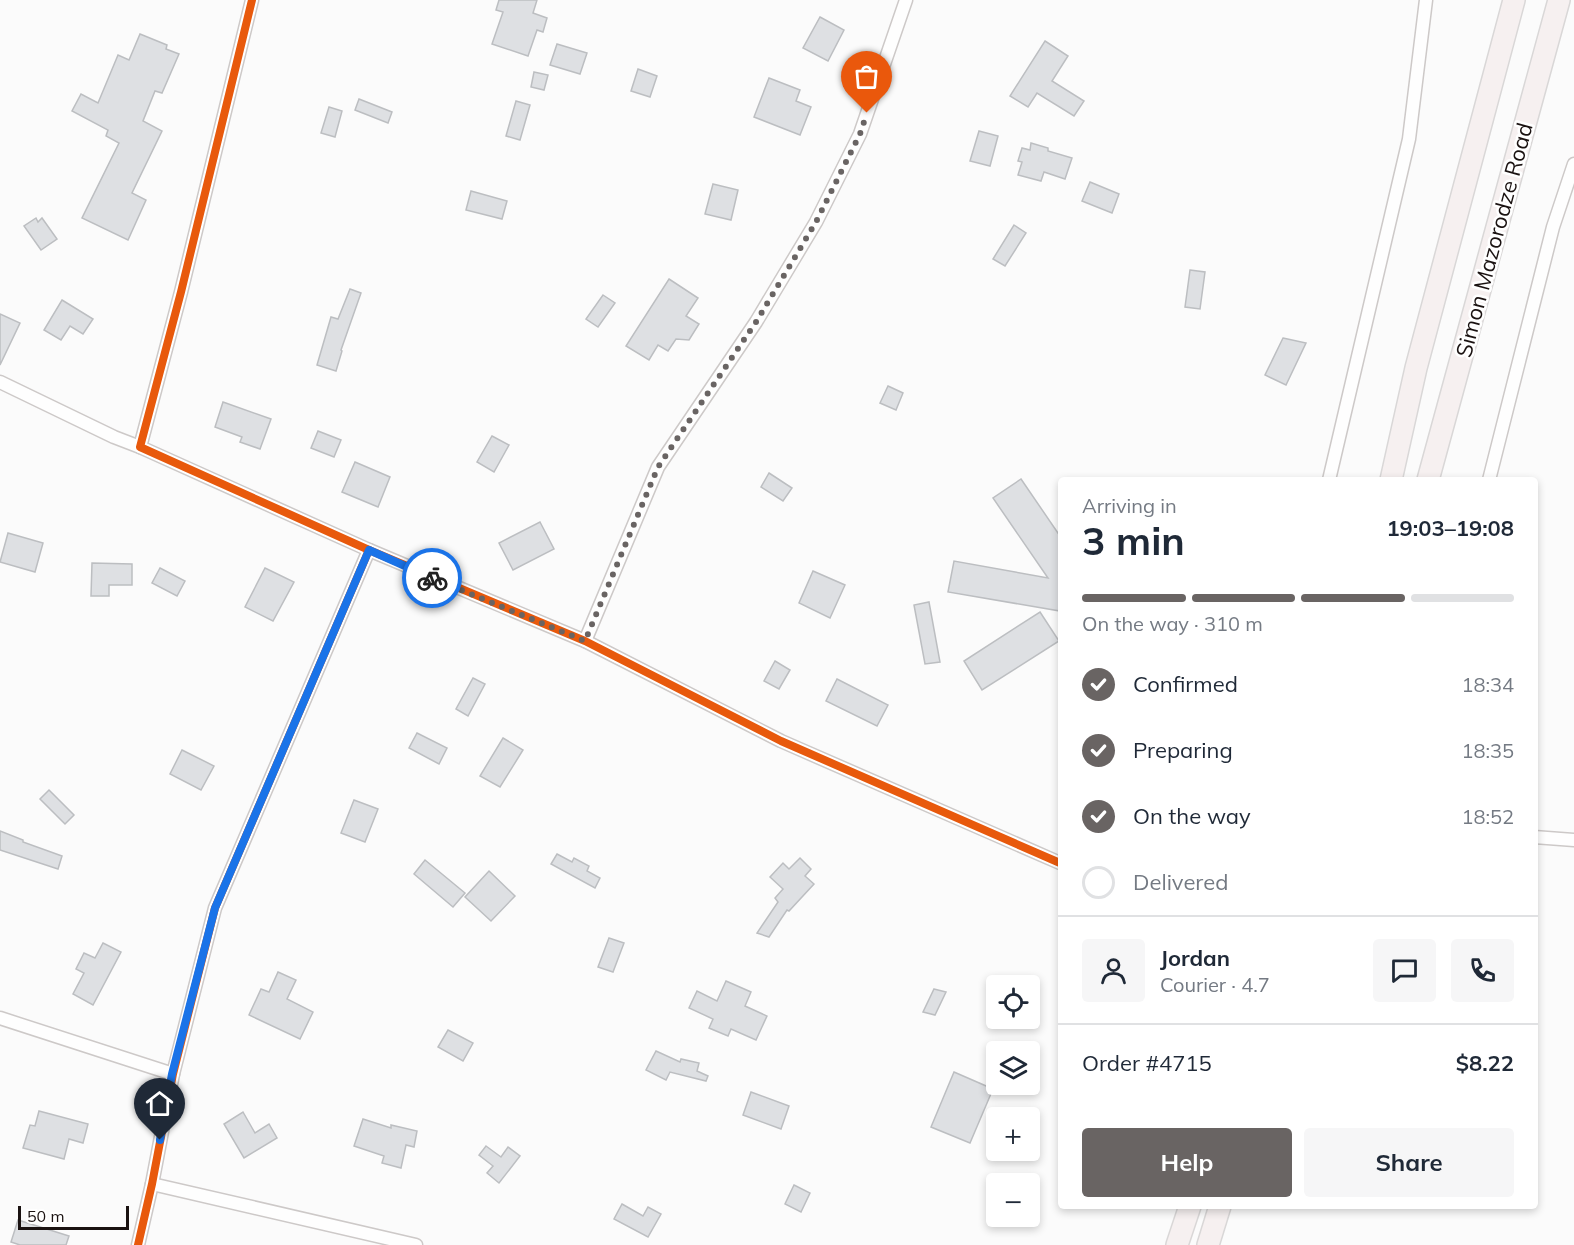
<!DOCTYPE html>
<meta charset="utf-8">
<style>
:root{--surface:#fff;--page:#f6f6f7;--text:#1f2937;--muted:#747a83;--line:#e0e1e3;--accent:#696463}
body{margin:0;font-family:Mulish,sans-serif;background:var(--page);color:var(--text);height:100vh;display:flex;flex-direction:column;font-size:22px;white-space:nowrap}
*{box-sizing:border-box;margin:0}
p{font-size:20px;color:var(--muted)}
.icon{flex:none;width:33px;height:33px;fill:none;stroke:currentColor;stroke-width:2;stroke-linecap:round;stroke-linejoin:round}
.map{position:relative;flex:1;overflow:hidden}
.sheet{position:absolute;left:1058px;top:477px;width:480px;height:732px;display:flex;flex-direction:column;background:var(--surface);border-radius:6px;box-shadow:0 3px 9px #0003}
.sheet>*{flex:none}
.buttons{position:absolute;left:986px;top:975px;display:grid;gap:12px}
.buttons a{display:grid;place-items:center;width:54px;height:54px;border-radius:6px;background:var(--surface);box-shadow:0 3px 9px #0003;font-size:30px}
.scale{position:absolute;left:18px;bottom:15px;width:111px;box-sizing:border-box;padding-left:6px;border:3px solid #1a1211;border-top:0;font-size:16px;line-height:21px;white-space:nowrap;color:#1a1211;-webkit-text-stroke:4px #fff;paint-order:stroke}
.pin{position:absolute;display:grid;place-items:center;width:51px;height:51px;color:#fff;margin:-62px -26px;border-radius:50% 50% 50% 0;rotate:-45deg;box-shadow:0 0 6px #0007}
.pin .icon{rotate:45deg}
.courier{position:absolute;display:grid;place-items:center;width:60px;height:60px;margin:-30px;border:4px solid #1a73e8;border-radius:50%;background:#fff;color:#222;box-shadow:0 2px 8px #0007}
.summary em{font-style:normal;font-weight:700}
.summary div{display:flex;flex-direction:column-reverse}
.summary{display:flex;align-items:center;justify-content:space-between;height:102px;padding:0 24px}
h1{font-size:39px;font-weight:700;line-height:45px}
.bar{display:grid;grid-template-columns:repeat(4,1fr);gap:9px 6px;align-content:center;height:72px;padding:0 24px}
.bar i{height:8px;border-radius:4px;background:var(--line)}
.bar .selected{background:var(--accent)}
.bar p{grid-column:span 4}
.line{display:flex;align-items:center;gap:15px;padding:0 24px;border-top:2px solid var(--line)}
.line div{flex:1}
.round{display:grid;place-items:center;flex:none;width:63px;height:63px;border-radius:6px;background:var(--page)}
ol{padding:0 24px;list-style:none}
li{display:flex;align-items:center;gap:18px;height:66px}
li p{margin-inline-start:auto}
li .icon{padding:6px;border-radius:50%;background:var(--accent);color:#fff;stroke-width:4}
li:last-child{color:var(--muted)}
li i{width:33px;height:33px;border:3px solid var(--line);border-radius:50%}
.cta{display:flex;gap:12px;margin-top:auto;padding:12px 24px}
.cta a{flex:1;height:69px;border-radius:6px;background:var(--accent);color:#fff;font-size:24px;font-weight:700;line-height:69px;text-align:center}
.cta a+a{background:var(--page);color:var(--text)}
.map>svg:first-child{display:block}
.building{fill:#dee0e3;stroke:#bcbec1;stroke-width:1.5}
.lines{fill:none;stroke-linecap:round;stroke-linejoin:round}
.minor-casing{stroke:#cdc9c8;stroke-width:15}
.trunk-casing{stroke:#d9d7d7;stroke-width:24}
.minor{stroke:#fefefe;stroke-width:12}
.trunk{stroke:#f6f0f0;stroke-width:21}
.cycleway-casing{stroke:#fff;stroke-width:11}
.cycleway{stroke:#e8590c;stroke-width:8}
.done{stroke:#696463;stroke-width:6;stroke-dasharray:0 10.8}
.route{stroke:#1a73e8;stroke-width:8}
.labels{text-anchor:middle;stroke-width:5;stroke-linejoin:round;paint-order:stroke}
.street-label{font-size:22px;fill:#1a1211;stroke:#fff}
</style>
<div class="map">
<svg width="1574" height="1245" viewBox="0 0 1574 1245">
<rect width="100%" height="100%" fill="#fbfbfb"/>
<g class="building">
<path d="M499,0H537L533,13L547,18L543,32L537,30L528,56L492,44L503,12L496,10Z"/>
<path d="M820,17L844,30L828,61L803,48Z"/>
<path d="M140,34L167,45L166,49L179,54L162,93L155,91L143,121L162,131L132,193L146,200L128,240L82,218L119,143L106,136L108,130L72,111L81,94L98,103L118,55L129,60Z"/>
<path d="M1045,41L1068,56L1052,81L1084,101L1074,116L1037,93L1028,107L1010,96Z"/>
<path d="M557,44L587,53L580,74L550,65Z"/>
<path d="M638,69L657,76L650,97L631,91Z"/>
<path d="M534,72L548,75L544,90L531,87Z"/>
<path d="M769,78L800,90L796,101L811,107L800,135L754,117Z"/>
<path d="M359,99L392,112L388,123L355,110Z"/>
<path d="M516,101L530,105L520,140L506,136Z"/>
<path d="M329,107L342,111L335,137L321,133Z"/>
<path d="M979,131L998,136L990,166L970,161Z"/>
<path d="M1031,143L1048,148V151L1072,158L1065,179L1044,172L1041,181L1018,175L1022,162L1018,161L1022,148L1030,150Z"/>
<path d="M1090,182L1119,194L1112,213L1082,201Z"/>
<path d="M713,184L738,190L731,220L705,214Z"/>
<path d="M471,191L507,201L502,219L466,210Z"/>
<path d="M36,218L38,222L42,218L57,239L41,250L24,226Z"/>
<path d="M1014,225L1026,233L1005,266L993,259Z"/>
<path d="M1190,270L1205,272L1200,309L1185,307Z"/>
<path d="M669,279L698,298L686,316L699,324L689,340L676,339L668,351L658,345L649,360L626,346Z"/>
<path d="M350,289L361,293L341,350L342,351L336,371L317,365L331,317L338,319Z"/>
<path d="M603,295L615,303L598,327L586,319Z"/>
<path d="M62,300L93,319L83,334L70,326L61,340L44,330Z"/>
<path d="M0,314L20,323L0,365Z"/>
<path d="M1283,338L1306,343L1286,385L1265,375Z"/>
<path d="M888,386L903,393L896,410L880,403Z"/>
<path d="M223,402L271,419L260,449L240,442L242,437L215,427Z"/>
<path d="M318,431L341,440L334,457L311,448Z"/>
<path d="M492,436L509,445L494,472L477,462Z"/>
<path d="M355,462L390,477L378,507L342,492Z"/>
<path d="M769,473L792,488L783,501L761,487Z"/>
<path d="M1021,479L1060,536V611L948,592L954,561L1048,578L993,498Z"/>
<path d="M540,522L554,549L513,570L499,543Z"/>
<path d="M8,533L43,543L35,572L0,562Z"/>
<path d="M92,563L132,564V585H109V596H91Z"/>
<path d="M160,568L185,581L177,596L152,583Z"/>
<path d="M265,568L294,582L273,621L245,607Z"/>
<path d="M813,571L845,585L830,618L799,603Z"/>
<path d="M929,602L940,662L925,664L914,605Z"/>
<path d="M1040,612L1059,641L982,690L964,661Z"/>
<path d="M775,661L790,670L779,689L764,681Z"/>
<path d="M473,678L485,684L468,716L456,709Z"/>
<path d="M837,679L888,705L877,726L826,701Z"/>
<path d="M417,733L447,748L439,764L409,748Z"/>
<path d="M503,738L523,750L500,787L480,776Z"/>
<path d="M182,750L214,766L201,790L170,774Z"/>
<path d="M49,790L74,815L65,824L40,799Z"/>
<path d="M354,800L378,809L365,842L341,833Z"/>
<path d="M0,831L23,840V842L62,856L58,869L0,850Z"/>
<path d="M557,854L572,862L574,858L589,866L587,871L600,878L595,888L551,864Z"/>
<path d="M800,858L811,869L805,876L814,884L789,911L787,910L769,937L757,933L778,902L775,898L783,889L770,877L783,863L789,869Z"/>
<path d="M425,860L465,893L453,907L414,874Z"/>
<path d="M489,871L515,896L491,921L465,897Z"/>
<path d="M609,938L624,943L613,972L598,967Z"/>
<path d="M103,943L121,952L93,1005L73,994L84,973L76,969L84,953L95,958Z"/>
<path d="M278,972L296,980L287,999L313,1012L300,1039L249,1015L261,989L269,992Z"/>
<path d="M726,981L751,992L745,1006L767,1016L756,1040L731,1029L728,1036L709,1028L713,1019L689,1008L697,991L717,1001Z"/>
<path d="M934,989L946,992L935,1015L923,1012Z"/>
<path d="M448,1030L473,1043L463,1061L438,1047Z"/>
<path d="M656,1051L680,1062L681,1059L699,1063L697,1071L708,1076L706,1081L670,1072L666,1080L646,1070Z"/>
<path d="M954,1072L993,1089L970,1143L931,1127Z"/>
<path d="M751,1092L789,1106L781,1129L743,1115Z"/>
<path d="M39,1111L88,1124L83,1143L69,1139L64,1159L23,1148L30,1125L35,1126Z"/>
<path d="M243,1112L255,1133L269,1124L277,1138L244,1158L224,1124Z"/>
<path d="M363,1119L391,1128V1125L417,1131L414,1147L406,1145L401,1168L382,1163L384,1156L354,1146Z"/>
<path d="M486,1146L501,1157L508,1147L520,1156L499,1183L487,1173L493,1166L479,1155Z"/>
<path d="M794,1185L810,1193L801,1212L785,1204Z"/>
<path d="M622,1204L643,1216L648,1207L661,1214L648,1237L614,1219Z"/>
<path d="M18,1220L69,1236L66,1245H20L11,1242Z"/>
</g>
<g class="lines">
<defs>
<g id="minor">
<path d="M252,0L181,292L140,447L369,550L585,641L781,741L1060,863"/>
<path d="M0,382L114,437L140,447"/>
<path d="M1329,480L1409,139L1426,0"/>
<path d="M1489,480L1553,227L1574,164"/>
<path d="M585,641L658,467L756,322L816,222L860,134L906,0"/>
<path d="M1534,837L1574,840"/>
<path d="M0,1018L173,1074"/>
<path d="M152,1184L416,1245"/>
<path d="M138,1245L152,1184L173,1074L215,908L369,550"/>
</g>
<g id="trunk">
<path d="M1391,480L1416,368L1514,0"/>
<path d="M1428,480L1559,0"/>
<path d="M1177,1245L1190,1206"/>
<path d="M1208,1245L1220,1206"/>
</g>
</defs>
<use href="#minor" class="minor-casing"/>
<use href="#trunk" class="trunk-casing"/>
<use href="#minor" class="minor"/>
<use href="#trunk" class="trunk"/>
<defs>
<g id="cycleway">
<path d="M252,0L181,292L140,447L369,550L585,641L781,741L1060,863"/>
<path d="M138,1245L152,1184L173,1074L215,908L369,550"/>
</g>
</defs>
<use href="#cycleway" class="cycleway-casing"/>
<use href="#cycleway" class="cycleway"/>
</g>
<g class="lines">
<path class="done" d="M432,578L585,641L658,467L756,322L816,222L860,134L867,113"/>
<path class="route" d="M160,1140L172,1074L215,908L369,550L432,578"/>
</g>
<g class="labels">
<g class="street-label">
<text transform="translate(1494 240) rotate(-75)" y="8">Simon Mazorodze Road</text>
</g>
</g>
</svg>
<div class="buttons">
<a><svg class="icon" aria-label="locate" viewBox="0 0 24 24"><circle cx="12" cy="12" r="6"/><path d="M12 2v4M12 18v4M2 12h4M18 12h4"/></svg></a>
<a><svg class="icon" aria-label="layers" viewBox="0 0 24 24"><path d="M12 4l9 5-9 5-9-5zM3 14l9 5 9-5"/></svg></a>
<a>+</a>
<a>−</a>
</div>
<div class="scale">50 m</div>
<div class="pin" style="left:867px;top:113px;background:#ea580c"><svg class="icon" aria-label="bag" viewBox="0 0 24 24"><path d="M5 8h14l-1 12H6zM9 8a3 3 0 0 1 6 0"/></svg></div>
<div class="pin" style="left:160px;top:1140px;background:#1f2937"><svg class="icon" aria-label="home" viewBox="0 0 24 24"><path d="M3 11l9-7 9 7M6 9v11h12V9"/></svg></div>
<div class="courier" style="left:432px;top:578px"><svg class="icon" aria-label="bike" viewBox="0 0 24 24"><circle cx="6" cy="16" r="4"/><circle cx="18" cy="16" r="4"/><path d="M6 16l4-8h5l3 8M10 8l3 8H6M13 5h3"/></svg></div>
<section class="sheet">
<div class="summary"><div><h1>3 min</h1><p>Arriving in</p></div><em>19:03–19:08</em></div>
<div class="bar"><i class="selected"></i><i class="selected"></i><i class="selected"></i><i></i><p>On the way · 310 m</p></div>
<ol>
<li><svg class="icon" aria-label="check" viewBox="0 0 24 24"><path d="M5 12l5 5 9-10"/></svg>Confirmed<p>18:34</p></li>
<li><svg class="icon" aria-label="check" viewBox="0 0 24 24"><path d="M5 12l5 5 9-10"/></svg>Preparing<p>18:35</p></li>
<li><svg class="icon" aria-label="check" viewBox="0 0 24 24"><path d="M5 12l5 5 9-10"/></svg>On the way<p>18:52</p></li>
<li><i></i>Delivered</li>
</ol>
<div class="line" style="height:108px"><a class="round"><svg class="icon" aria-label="person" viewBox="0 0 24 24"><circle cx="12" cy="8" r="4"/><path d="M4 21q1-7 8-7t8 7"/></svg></a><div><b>Jordan</b><p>Courier · 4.7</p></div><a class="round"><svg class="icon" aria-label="chat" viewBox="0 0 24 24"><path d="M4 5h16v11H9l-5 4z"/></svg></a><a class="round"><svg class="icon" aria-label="phone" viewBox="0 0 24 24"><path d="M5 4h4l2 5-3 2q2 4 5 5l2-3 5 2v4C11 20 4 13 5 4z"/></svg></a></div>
<div class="line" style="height:78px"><div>Order #4715</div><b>$8.22</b></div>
<div class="cta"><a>Help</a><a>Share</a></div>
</section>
</div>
